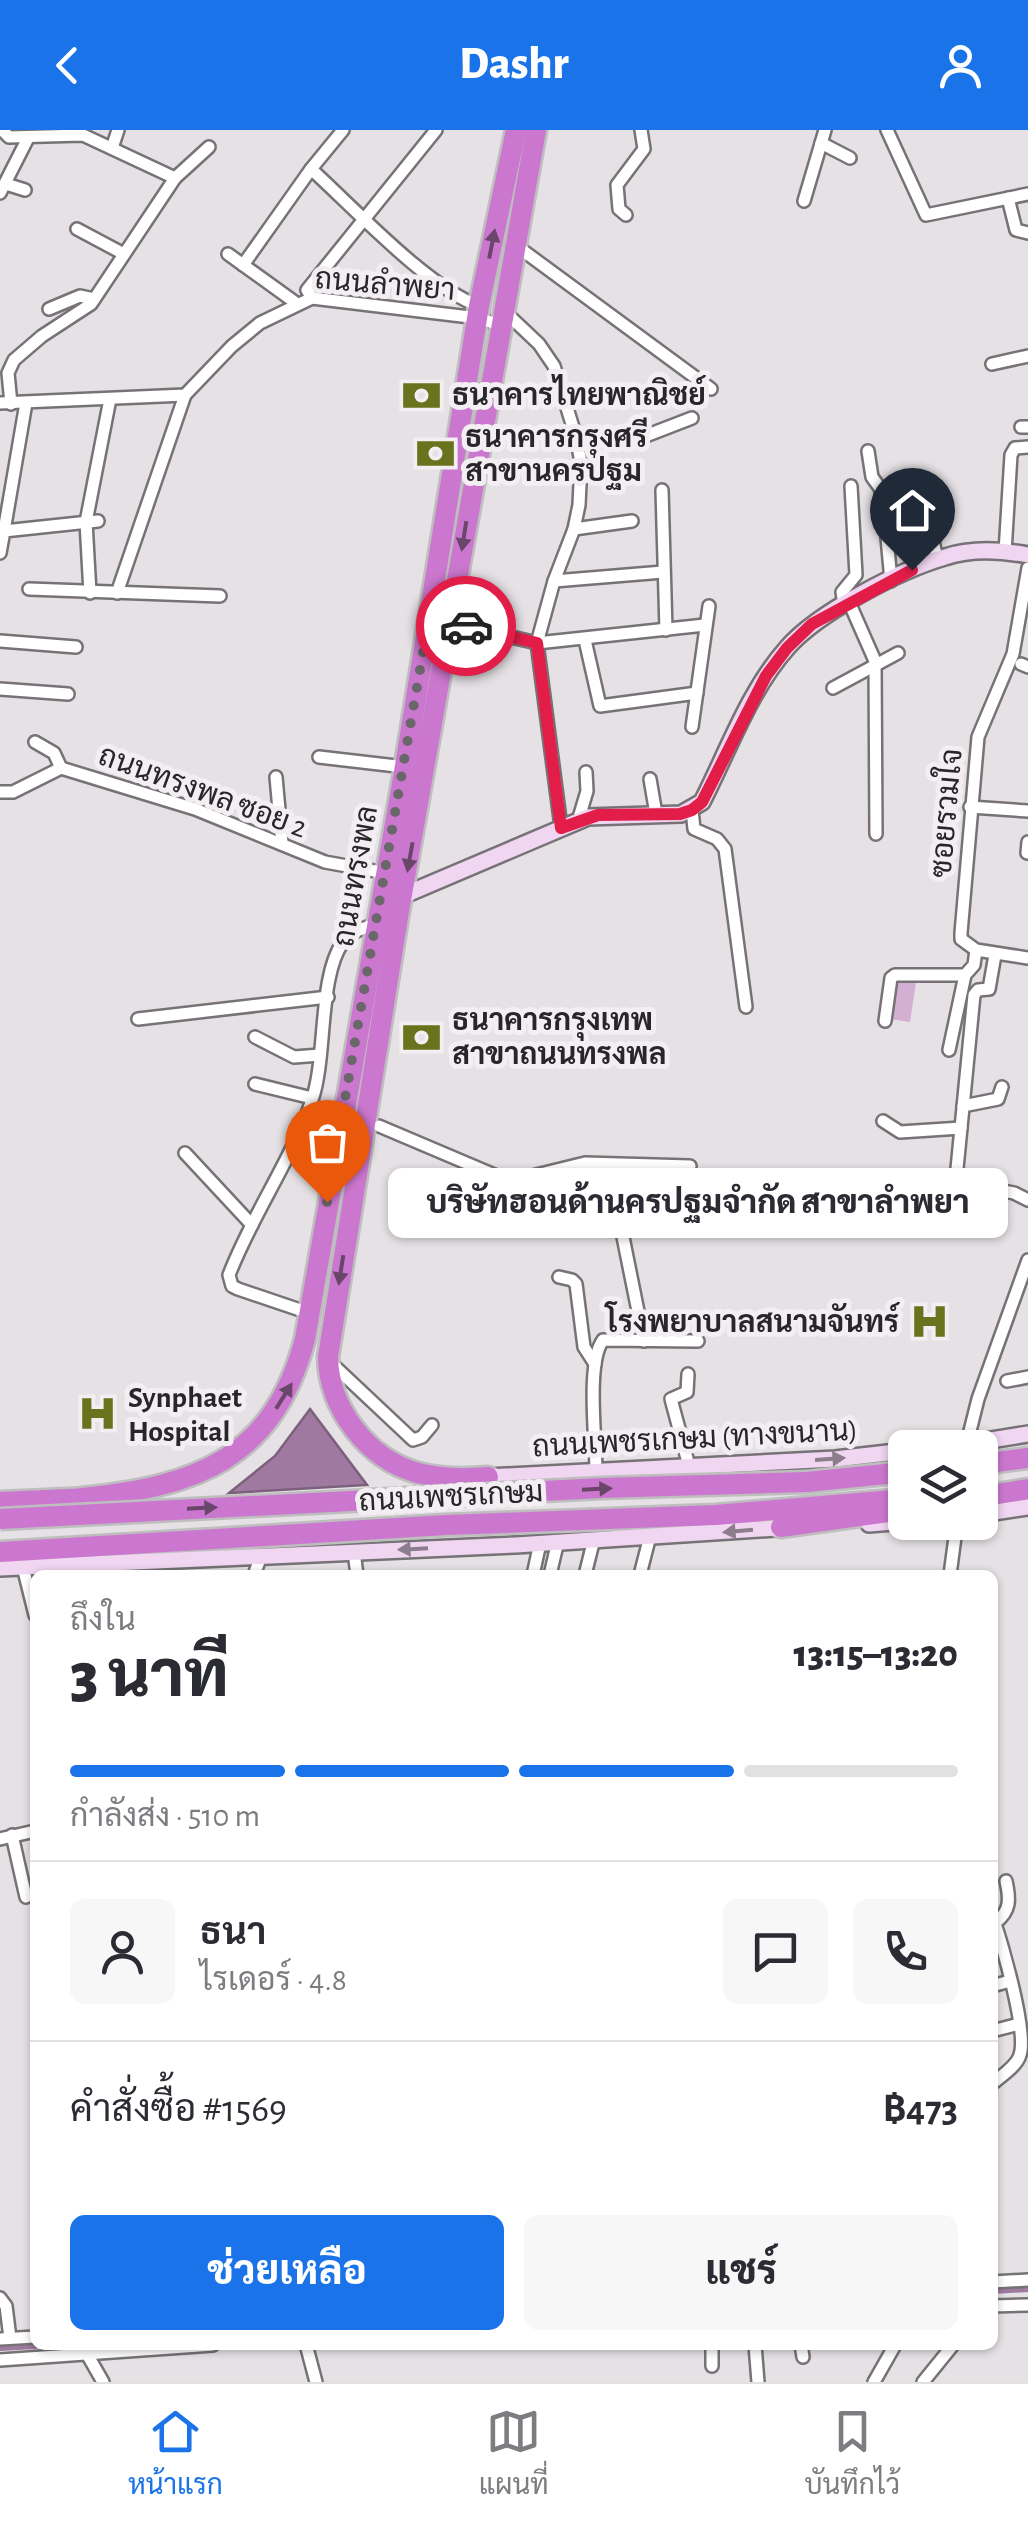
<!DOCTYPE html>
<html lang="th">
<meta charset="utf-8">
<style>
:root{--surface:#fff;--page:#f7f7f7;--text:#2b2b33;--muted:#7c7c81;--line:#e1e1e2;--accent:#1a73e8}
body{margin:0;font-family:"Alegreya Sans",Sarabun,sans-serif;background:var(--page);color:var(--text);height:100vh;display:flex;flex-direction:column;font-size:38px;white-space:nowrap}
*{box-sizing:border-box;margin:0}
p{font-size:32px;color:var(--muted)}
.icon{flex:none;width:55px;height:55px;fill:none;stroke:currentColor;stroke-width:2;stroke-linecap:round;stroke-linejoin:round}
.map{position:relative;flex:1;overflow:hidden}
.side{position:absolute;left:30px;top:1440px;width:968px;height:780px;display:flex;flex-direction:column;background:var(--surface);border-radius:15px;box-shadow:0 2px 8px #0004}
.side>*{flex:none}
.controls{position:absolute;left:888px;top:1300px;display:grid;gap:20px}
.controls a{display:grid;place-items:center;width:110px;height:110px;border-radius:15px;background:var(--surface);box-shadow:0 2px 8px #0004;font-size:50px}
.pin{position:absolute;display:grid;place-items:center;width:85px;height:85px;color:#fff;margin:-102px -42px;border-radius:50% 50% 50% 0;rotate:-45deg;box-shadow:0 0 10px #0007}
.pin .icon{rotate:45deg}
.courier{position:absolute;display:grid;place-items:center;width:100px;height:100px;margin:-50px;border:8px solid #e11d48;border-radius:50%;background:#fff;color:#222;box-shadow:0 2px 12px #0007}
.bubble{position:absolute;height:70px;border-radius:15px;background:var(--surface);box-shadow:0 2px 8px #0004;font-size:32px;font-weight:800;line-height:70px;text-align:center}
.summary em{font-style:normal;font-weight:800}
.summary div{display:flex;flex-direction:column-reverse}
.summary{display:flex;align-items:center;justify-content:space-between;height:170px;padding:0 40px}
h1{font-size:65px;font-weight:800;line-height:75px}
.bar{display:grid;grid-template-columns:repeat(4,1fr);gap:15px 10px;align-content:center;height:120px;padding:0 40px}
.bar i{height:12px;border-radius:8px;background:var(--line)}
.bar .selected{background:var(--accent)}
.bar p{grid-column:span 4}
.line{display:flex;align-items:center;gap:25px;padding:0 40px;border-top:2px solid var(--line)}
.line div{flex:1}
.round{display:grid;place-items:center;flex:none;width:105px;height:105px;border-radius:15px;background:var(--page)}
.action{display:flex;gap:20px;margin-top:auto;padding:20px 40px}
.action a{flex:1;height:115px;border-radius:15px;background:var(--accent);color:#fff;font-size:40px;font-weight:800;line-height:115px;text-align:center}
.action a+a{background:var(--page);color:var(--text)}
header{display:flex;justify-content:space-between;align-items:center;height:130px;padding:0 40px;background:var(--accent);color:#fff;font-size:45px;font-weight:800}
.menu{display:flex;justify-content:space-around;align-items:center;height:140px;border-top:2px solid var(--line);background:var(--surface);font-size:28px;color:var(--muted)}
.menu a{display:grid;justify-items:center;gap:5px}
.menu .selected{color:var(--accent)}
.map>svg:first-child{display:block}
.green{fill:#d3b0d3}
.water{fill:#9f79a0;stroke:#7b607c;stroke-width:2.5}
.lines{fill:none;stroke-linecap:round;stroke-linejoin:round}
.canal{stroke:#9f79a0;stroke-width:10}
.street-casing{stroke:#767276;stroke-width:16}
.secondary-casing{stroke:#767276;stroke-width:20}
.highway-casing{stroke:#bebebe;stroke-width:25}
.street{stroke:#fff;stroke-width:11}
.secondary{stroke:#f0d6f1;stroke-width:15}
.highway{stroke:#cc77cf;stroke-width:20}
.highway-bridge-casing{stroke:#bebebe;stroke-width:25;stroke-linecap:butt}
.highway-bridge{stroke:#cc77cf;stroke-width:20}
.oneway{fill:#6a466b}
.oneway2{fill:#8c7e8c}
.done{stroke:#6a676a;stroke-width:10;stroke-dasharray:0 18}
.route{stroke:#e11d48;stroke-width:12}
.labels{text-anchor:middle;stroke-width:10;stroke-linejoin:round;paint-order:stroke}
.street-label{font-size:30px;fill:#282628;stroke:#f2eef2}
.poi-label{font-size:30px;font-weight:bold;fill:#282628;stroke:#f2eef2;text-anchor:start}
</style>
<header><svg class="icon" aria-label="back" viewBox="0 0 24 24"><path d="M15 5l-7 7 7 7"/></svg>Dashr<svg class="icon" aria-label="person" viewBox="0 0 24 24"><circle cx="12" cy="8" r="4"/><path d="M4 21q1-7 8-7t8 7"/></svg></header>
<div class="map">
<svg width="1028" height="2252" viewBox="0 0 1028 2252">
<rect width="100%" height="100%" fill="#e5e1e5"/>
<path class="green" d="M897,848L916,852L910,892L890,889Z"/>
<path class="water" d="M310,1279L367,1355L229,1363L275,1326Z"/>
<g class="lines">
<g class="canal">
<path d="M992,2159L1028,2157"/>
<path d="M0,2216L35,2214"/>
</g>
<defs>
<g id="street">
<path d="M2,0L9,7L83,5L175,48L91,174L42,206L14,230L8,243L11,274"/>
<path d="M887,0L926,85L1028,64"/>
<path d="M821,13L850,28"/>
<path d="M112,18L118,0"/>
<path d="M311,39C353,77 428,158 479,176"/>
<path d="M175,48L209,17"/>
<path d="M6,54L25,60"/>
<path d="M0,63L28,8"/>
<path d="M1008,68L1016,100L1028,103"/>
<path d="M804,71L825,0"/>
<path d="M626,85L619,79L617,55L644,19L641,0"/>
<path d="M77,99L124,124"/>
<path d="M514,114L711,259"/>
<path d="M228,124L296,173"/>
<path d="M243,135L311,39L343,0"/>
<path d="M312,168L307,160L436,0"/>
<path d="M49,179L80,166L94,169"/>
<path d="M503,180L539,214L554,236L576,307L581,332L579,375L574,399L554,451L537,513L561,697"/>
<path d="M992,234L1028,226"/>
<path d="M0,273L185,265L232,216L260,193L312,168L478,188L500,195"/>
<path d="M1021,297H1028"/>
<path d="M576,307L648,305L692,288"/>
<path d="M868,321L872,347L880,358L884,375L891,451"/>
<path d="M662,360L666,500"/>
<path d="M926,376L937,430"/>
<path d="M574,399L632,391"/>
<path d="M0,403L4,401L26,273"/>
<path d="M1005,422L1011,325L1015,318L1028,317"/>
<path d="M0,423L4,401L98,391"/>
<path d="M1028,438L1013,524L978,607L961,803V809L976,820L1028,828"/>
<path d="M554,451L663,442"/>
<path d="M29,459L220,466"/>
<path d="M90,463L86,392L110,269"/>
<path d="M117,463L185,265"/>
<path d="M849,472L875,531L876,704"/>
<path d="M844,475L842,462L856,445L851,356"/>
<path d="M429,488L537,513L705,495"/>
<path d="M585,510L600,576L697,563"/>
<path d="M0,511L76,517"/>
<path d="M1021,534L1028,537"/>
<path d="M833,558L898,523"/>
<path d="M0,559L68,564"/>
<path d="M692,597L709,476"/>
<path d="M319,627L405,637"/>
<path d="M61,638L195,679L325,732L386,743"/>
<path d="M276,647L282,713"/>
<path d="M650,649L656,684"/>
<path d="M0,662H13L61,638L54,623L35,612"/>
<path d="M970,677L1028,681"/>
<path d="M692,680L694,699L717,709L725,719L746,877"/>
<path d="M578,691L587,661L586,642"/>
<path d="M1027,723L1028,712"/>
<path d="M138,889L328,867"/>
<path d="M885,891L891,848L895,845H965"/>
<path d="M255,907L294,927L320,925"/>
<path d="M949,920L965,845L974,835L976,820"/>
<path d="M255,954L312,968"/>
<path d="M963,976L998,969L1002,957"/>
<path d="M883,991L900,1002L961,998"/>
<path d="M379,996L504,1049L528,1047L585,1033L690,1036"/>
<path d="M185,1023L252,1095"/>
<path d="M895,1057L998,1060L1014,1063L1028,1070"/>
<path d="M955,1059L974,865L978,860L989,859L995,825"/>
<path d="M578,1081L611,1093L622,1102L644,1211"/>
<path d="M559,1147L572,1150L576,1154L584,1217L595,1234"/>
<path d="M309,1183L238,1159L232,1156L229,1145C252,1085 291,1031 312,970C327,927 318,847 343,812C351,801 364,798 377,794"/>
<path d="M329,1231L413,1310L422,1307L432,1295"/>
<path d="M688,1244L687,1262L671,1269L689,1336"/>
<path d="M1007,1251L1028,1247"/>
<path d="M967,1313L978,1269L1028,1130"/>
<path d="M596,1341C596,1310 586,1233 603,1210L698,1211"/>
<path d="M354,1422L357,1445"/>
<path d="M23,1437L35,1485"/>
<path d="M254,1445L261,1426"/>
<path d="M533,1445L540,1413"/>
<path d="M550,1445L558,1411"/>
<path d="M585,1445L594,1409"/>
<path d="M640,1445L650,1406"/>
<path d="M950,1445L957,1392"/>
<path d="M12,1705L26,1767"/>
<path d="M0,1709L35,1701"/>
<path d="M992,1784C1001,1811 1028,1901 1020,1925C1017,1936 1001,1946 992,1954"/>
<path d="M995,1793C1011,1781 1010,1769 1006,1751"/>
<path d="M992,1856L1010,1851"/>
<path d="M992,1901L1019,1894"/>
<path d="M992,2152L1028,2150"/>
<path d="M0,2168L6,2176L10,2208"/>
<path d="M992,2176L1028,2175"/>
<path d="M0,2209L35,2207"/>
<path d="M755,2215L758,2252"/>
<path d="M801,2215L803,2227"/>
<path d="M307,2218L316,2252"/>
<path d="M87,2224L103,2252"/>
<path d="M0,2230L213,2215"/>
<path d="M712,2236V2215"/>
<path d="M874,2252L895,2215"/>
<path d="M923,2252L953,2215"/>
</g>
<g id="secondary">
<path d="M402,766L588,687L681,684L702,672C728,621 749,561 787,518C817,483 900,440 945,427C972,418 1001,420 1028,425"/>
<path d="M941,1318L1028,1304"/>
<path d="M488,1347L835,1329L905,1321"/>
<path d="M980,1384L1028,1377"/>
<path d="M869,1394L905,1391"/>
<path d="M0,1438L516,1415L791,1397"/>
</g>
<g id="highway">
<path d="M980,1334L1028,1328"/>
<path d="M488,1347C465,1349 441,1349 418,1343C367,1329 329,1278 328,1227L398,787L536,0"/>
<path d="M807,1352L905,1342"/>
<path d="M980,1367L1028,1359"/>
<path d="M82,1368C196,1356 273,1330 305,1209L404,642L479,176L516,0"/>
<path d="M0,1372L91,1368"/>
<path d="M781,1397L888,1382"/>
<path d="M0,1422L446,1395L715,1385L905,1369"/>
</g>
</defs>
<use href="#street" class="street-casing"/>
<use href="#secondary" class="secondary-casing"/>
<use href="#highway" class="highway-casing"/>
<use href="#street" class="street"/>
<use href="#secondary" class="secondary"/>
<use href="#highway" class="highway"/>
<defs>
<path id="highway-bridge" d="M0,1389L602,1358L807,1352"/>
</defs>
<use href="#highway-bridge" class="highway-bridge-casing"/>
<use href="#highway-bridge" class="highway-bridge"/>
</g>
<defs><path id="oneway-solid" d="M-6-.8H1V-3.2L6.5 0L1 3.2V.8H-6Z" transform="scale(2.5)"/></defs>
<g class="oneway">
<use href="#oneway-solid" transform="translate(492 114) rotate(-79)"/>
<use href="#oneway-solid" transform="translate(464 406) rotate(99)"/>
<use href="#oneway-solid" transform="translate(410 727) rotate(100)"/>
<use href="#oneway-solid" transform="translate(341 1140) rotate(99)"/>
<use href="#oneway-solid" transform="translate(284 1266) rotate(-58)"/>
<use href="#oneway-solid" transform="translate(597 1359) rotate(-3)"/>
<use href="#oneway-solid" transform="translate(202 1378) rotate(-3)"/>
</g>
<g class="oneway2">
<use href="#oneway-solid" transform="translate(830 1329) rotate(-4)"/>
<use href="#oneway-solid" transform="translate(738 1401) rotate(175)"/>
<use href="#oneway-solid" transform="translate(413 1419) rotate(177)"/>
</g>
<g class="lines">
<path class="done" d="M327,1072L429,488L466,496"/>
<path class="route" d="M466,496L537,513L561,698L598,685L680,684L692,680L702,672L766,546L787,518L812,494L912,440"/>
</g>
<defs>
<symbol id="bank-bare" viewBox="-9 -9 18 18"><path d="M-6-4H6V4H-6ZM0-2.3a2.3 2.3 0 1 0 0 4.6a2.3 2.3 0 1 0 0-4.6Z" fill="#69731d" stroke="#f2eef2" stroke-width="2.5" paint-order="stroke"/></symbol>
<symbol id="hospital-bare" viewBox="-9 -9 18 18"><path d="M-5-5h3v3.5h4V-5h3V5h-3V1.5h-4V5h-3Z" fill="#69731d" stroke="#f2eef2" stroke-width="2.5" paint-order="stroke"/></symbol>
</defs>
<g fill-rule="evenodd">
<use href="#bank-bare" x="394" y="238" width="55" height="55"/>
<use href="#bank-bare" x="408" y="296" width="55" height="55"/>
<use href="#bank-bare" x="394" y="880" width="55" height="55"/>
<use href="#hospital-bare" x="902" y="1164" width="55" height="55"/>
<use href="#hospital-bare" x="70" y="1256" width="55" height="55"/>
</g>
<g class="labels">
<g class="street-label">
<text transform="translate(385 154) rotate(5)" y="10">ถนนลำพยา</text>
<text transform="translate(203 661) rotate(20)" y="10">ถนนทรงพล ซอย 2</text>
<text transform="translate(946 683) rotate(-85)" y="10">ซอยรวมใจ</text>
<text transform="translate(355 746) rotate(-80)" y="10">ถนนทรงพล</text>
<text transform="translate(695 1308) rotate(-3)" y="10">ถนนเพชรเกษม (ทางขนาน)</text>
<text transform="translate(451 1366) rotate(-3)" y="10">ถนนเพชรเกษม</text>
</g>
<g class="poi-label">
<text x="452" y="275">ธนาคารไทยพาณิชย์</text>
<text x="465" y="317">ธนาคารกรุงศรี<tspan x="465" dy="34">สาขานครปฐม</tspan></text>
<text x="452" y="900">ธนาคารกรุงเทพ<tspan x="452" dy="34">สาขาถนนทรงพล</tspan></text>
<text x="899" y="1202" text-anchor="end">โรงพยาบาลสนามจันทร์</text>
<text x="128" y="1277">Synphaet<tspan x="128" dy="34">Hospital</tspan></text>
</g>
</g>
</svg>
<div class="controls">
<a><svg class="icon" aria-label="layers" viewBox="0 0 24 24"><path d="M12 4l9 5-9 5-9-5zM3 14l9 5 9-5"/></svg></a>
</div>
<div class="pin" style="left:327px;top:1072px;background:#ea580c"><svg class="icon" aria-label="bag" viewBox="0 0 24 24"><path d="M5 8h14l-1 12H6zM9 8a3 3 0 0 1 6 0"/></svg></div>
<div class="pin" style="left:912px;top:440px;background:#1f2937"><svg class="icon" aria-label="home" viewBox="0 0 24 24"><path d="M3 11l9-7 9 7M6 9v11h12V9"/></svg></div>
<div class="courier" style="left:466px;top:496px"><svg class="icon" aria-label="car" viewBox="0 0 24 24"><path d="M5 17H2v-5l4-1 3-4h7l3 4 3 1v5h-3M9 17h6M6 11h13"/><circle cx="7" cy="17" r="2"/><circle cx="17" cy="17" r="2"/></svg></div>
<div class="bubble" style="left:388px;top:1038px;width:620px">บริษัทฮอนด้านครปฐมจำกัด สาขาลำพยา</div>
<section class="side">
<div class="summary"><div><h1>3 นาที</h1><p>ถึงใน</p></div><em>13:15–13:20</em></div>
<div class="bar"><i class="selected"></i><i class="selected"></i><i class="selected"></i><i></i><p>กำลังส่ง · 510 m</p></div>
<div class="line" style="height:180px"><a class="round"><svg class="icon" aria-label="person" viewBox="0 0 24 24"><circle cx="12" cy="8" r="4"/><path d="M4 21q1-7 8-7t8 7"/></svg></a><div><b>ธนา</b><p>ไรเดอร์ · 4.8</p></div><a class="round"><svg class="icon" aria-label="chat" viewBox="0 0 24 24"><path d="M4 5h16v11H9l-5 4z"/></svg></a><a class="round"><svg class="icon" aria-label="phone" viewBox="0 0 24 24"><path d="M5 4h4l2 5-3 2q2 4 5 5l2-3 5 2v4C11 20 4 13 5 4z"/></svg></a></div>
<div class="line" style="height:130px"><div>คำสั่งซื้อ #1569</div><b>฿473</b></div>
<div class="action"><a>ช่วยเหลือ</a><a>แชร์</a></div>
</section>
</div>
<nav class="menu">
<a class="selected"><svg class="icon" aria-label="home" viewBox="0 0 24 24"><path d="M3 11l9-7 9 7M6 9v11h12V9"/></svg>หน้าแรก</a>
<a><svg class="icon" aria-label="map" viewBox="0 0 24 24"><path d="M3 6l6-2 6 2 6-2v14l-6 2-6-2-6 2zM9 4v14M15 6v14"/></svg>แผนที่</a>
<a><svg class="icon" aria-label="saved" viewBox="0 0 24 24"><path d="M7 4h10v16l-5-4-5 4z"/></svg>บันทึกไว้</a>
</nav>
